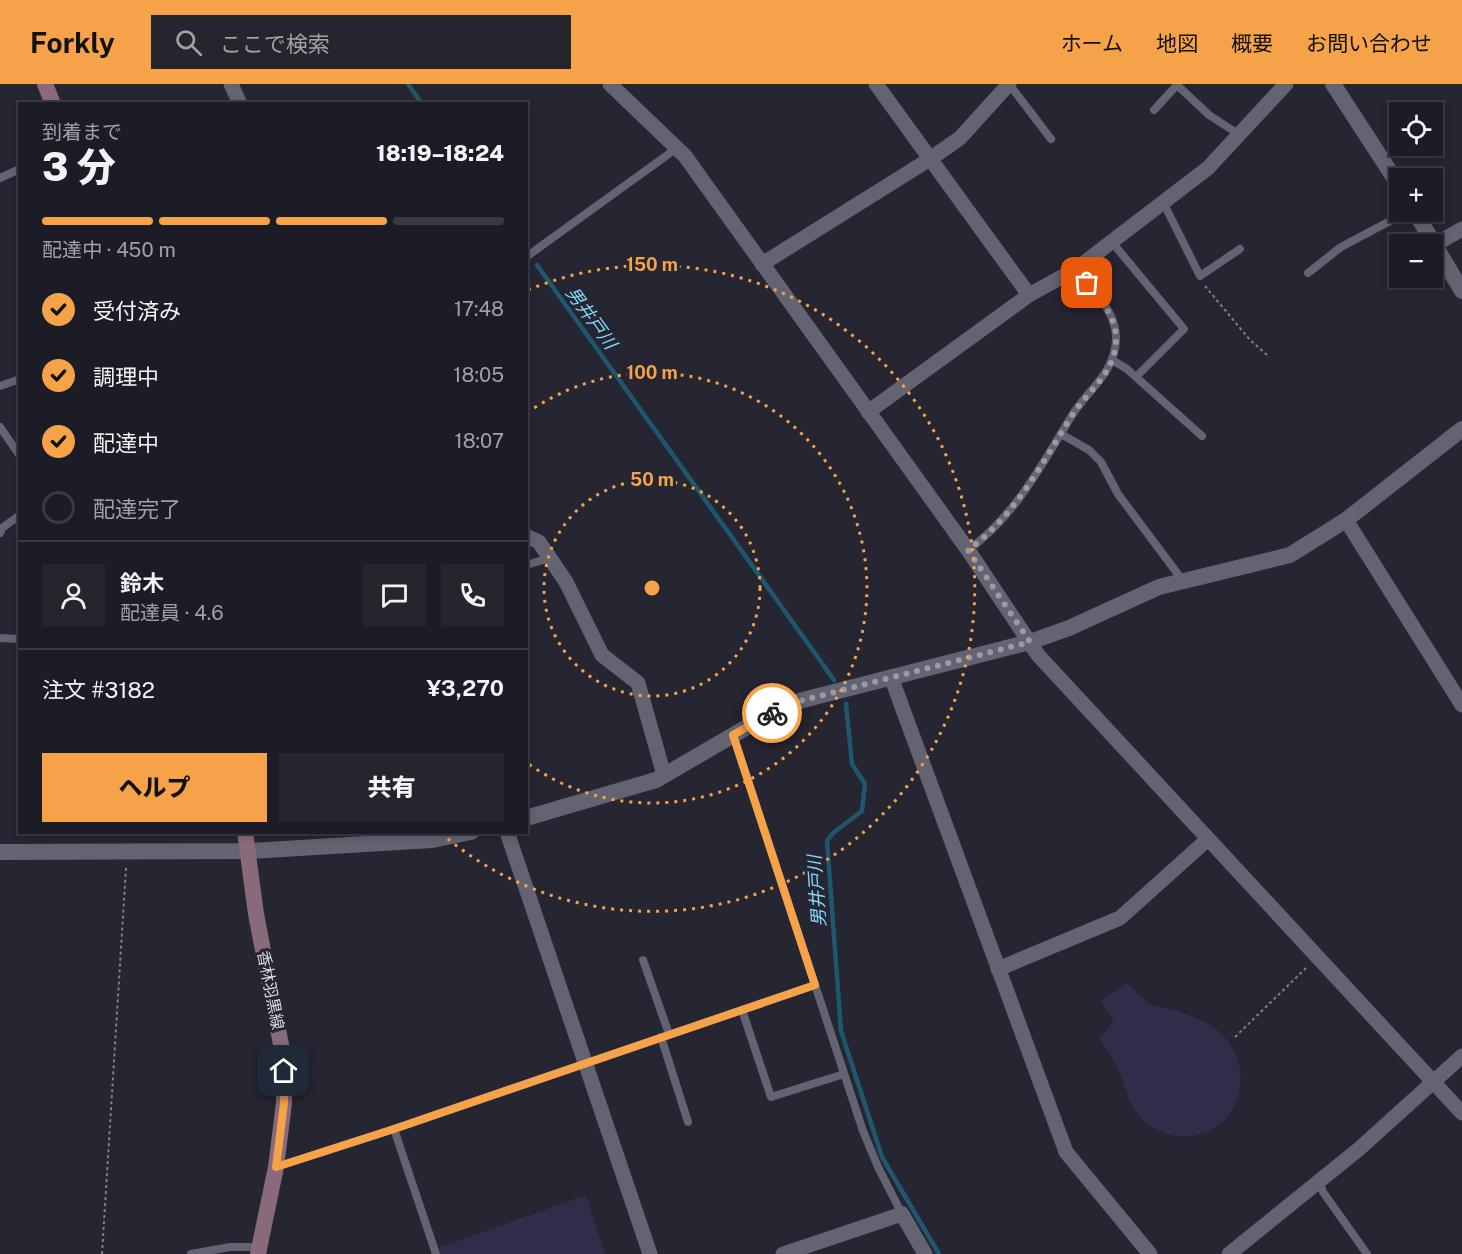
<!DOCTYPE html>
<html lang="ja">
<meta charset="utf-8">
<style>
:root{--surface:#1c1c26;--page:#25252e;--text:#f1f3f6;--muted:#a0a1a7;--line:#3a3a43;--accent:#f6a248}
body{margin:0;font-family:"Public Sans","Noto Sans JP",sans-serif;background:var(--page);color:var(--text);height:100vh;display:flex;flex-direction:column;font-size:22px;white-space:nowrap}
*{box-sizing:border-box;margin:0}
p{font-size:20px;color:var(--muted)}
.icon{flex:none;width:33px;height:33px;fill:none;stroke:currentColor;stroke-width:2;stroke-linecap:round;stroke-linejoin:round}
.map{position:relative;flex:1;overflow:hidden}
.side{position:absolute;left:18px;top:18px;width:510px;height:732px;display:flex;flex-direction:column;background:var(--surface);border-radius:0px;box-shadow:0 3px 9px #0003,0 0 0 2px var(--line)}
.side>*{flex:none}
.controls{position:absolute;left:1389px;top:18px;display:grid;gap:12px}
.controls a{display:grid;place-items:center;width:54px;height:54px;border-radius:0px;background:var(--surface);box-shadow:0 3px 9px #0003,0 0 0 2px var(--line);font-size:30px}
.pin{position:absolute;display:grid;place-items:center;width:51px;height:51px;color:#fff;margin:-26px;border-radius:12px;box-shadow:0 3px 9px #0006}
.courier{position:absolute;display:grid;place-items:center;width:60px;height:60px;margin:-30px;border:4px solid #f6a248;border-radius:50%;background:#fff;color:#222;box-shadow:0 2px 8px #0007}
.head em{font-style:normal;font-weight:800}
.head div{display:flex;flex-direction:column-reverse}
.head{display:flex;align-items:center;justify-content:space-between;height:102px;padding:0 24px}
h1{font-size:39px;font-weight:800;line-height:45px}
.bar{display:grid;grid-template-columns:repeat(4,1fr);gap:9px 6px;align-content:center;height:72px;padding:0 24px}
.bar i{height:8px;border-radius:4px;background:var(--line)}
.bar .active{background:var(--accent)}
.bar p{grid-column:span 4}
.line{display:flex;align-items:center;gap:15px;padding:0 24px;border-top:2px solid var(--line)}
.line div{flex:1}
.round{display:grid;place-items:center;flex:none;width:63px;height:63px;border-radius:0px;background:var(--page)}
ol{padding:0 24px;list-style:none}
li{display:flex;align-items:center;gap:18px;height:66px}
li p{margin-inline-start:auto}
li .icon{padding:6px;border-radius:50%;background:var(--accent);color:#111;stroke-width:4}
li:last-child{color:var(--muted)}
li i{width:33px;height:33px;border:3px solid var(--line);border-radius:50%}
.primary-button{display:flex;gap:12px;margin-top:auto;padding:12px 24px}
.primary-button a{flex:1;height:69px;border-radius:0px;background:var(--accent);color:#111;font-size:24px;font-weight:800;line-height:69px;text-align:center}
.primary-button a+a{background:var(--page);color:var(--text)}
header{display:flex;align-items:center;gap:36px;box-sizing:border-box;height:84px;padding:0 30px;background:var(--accent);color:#111}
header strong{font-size:28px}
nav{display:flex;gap:33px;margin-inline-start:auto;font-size:21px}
.search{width:420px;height:54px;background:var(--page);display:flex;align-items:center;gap:15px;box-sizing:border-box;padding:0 21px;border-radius:0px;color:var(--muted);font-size:22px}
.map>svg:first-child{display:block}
.green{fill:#302d48}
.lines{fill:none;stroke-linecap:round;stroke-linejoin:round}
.stream{stroke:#1f586e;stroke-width:4.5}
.path{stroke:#807f8a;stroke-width:2;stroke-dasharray:3 3;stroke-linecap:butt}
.service{stroke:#646372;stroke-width:8}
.minor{stroke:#646372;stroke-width:15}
.tertiary{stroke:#646372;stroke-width:16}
.secondary{stroke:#896a7b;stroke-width:16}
.done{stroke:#9b9ba4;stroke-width:6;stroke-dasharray:0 10.8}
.route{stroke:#f6a248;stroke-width:8}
.ring{fill:none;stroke:#f6a248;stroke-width:3;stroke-dasharray:3 6}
.labels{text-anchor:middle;stroke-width:6;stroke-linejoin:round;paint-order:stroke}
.street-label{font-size:16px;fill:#dadae2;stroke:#262532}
.water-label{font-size:18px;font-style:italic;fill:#82d9fe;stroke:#262532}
.centre{fill:#f6a248;stroke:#262532;stroke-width:3}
.ring-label{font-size:18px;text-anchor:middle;font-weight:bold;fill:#f6a248;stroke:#262532;stroke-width:6;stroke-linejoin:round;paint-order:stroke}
</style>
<header>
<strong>Forkly</strong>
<div class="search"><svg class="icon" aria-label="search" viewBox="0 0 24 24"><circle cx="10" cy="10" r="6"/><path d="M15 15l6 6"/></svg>ここで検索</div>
<nav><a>ホーム</a><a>地図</a><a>概要</a><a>お問い合わせ</a></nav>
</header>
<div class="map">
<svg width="1462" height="1170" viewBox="0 0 1462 1170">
<rect width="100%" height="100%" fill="#262532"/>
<g class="green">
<path d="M1128,899C1135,906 1143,915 1151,920C1158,924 1166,924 1173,926C1192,931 1217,941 1228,957C1268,1014 1206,1081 1148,1040C1128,1026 1126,1001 1116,981C1112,971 1104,963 1098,954L1107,947L1113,936L1100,917Z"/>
<path d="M586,1111L605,1170H441L438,1164Z"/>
</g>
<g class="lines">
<g class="stream">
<path d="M408,0L422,20"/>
<path d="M537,181L834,596"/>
<path d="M846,620L852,680L865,700L862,727L833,749L827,757L841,947L882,1073L939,1170"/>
</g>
<g class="path">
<path d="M1205,202L1250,256L1267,271"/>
<path d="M1235,953L1306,884"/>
<path d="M102,1170L126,784"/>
</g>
<g class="service">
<path d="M1009,0L1051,55"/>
<path d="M1176,0L1209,31L1240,51"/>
<path d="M1154,26L1177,1"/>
<path d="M0,94L20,85"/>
<path d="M1163,118L1200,192L1240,165"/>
<path d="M1111,157L1184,245L1136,293"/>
<path d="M526,173L677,64"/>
<path d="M1308,189L1341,163L1407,128"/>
<path d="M1112,276L1127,285L1202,352"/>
<path d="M0,302L20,295"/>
<path d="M0,343L20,372"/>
<path d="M1061,350L1089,366L1101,378L1118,410L1183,497"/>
<path d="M0,449L2,444L20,431"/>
<path d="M968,466C1015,432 1041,382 1071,333C1087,306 1115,290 1116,255C1117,227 1092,206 1076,185"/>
<path d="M526,481L550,474"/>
<path d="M0,554L20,555"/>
<path d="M733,651L863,1047L878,1083L902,1130"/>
<path d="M643,876L669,950"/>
<path d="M742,926L771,1013L844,990"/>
<path d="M661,953L688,1038"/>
<path d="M394,1045L436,1170"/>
<path d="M276,1083L394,1045L815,901"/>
<path d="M1319,1097L1323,1108L1367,1170"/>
<path d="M191,1170L230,1163H259"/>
</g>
<g class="minor">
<path d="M231,0L240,20"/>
<path d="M610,0L685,72L968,466L1038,571L1462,1029"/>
<path d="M876,0L1029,211"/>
<path d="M1436,160L1462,145"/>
<path d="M762,180L930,75L960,54L1009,0"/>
<path d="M868,328L1029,211L1076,185L1208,84L1286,0"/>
<path d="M1346,436L1462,621"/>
<path d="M526,452L539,458L566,498L602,571L638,599L664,691"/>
<path d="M891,593L1066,1068L1150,1170"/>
<path d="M507,748L650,1170"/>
<path d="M998,885L1120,834L1208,755"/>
<path d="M783,1170L902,1130L925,1170"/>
<path d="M1229,1170L1359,1065L1462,972"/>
</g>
<g class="tertiary">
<path d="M1333,0L1400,103"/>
<path d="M1415,128L1462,207"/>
<path d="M526,734L656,696L768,631L799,617L1030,558L1069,544L1159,503L1290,471L1346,436L1462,345"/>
<path d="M0,768L248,767L432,756L471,748"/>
</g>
<g class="secondary">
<path d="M45,0L53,20"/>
<path d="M245,748L256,830L283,971L284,1019L276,1083L258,1170"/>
</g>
</g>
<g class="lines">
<path class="done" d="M772,629L800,617L1030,558L968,466C1015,432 1041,381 1071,333C1088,306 1116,289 1116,255C1116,232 1100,216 1087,199"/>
<path class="route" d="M284,987V1019L276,1083L394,1045L815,901L733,651L772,629"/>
</g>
<g class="ring">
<circle cx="652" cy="504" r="108"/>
<path d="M527 329A215 215 0 1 1 527 679"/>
<path d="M528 206A323 323 0 1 1 442 750"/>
</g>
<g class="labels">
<g class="street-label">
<text transform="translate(271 906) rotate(79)" y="6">香林羽黒線</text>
</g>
<g class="water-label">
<text transform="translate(591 234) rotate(54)" y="6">男井戸川</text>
<text transform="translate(817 807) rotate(-94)" y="6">男井戸川</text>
</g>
</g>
<circle cx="652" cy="504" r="9" class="centre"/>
<g class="ring-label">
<text x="652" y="187">150 m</text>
<text x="652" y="295">100 m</text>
<text x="652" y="402">50 m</text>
</g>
</svg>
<div class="controls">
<a><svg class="icon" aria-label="locate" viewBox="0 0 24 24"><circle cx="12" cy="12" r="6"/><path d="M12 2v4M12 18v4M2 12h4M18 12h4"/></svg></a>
<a>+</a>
<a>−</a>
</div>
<div class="pin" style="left:1087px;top:199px;background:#ea580c"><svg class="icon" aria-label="bag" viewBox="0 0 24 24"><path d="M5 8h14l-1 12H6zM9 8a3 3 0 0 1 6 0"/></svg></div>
<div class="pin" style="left:284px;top:987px;background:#1f2937"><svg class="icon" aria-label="home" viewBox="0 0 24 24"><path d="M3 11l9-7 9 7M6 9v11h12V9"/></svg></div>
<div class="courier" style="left:772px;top:629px"><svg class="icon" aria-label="bike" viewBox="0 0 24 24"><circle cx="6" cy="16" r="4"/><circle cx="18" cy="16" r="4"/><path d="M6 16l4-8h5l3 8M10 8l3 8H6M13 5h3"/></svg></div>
<section class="side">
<div class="head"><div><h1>3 分</h1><p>到着まで</p></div><em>18:19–18:24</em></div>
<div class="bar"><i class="active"></i><i class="active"></i><i class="active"></i><i></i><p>配達中 · 450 m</p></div>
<ol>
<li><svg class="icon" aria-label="check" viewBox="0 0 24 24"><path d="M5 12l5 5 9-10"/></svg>受付済み<p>17:48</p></li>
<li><svg class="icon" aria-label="check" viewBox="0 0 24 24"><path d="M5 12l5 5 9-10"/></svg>調理中<p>18:05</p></li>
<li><svg class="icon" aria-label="check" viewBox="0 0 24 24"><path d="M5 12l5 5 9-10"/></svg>配達中<p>18:07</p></li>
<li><i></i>配達完了</li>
</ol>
<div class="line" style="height:108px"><a class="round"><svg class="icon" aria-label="person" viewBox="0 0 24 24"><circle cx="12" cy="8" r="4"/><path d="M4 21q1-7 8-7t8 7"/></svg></a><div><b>鈴木</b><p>配達員 · 4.6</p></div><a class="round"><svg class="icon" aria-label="chat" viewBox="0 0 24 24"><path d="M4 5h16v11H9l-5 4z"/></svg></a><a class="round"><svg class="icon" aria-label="phone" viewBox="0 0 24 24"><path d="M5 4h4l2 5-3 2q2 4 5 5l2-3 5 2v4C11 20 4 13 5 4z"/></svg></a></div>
<div class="line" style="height:78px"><div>注文 #3182</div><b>¥3,270</b></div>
<div class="primary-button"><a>ヘルプ</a><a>共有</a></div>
</section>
</div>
